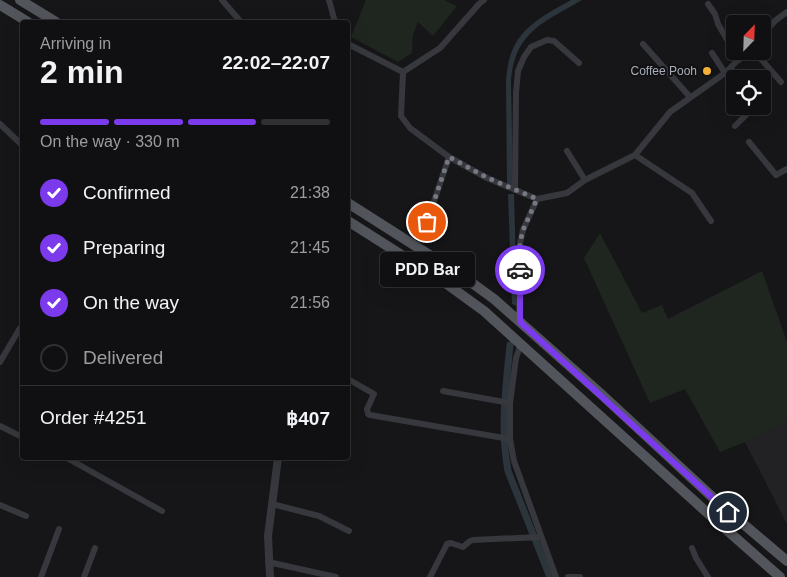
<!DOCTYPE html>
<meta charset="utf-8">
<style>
:root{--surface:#101012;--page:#19191b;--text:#f1f3f6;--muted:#9c9d9f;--line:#303032;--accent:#7c3aed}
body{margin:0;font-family:Helvetica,sans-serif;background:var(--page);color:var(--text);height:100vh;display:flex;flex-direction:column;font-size:19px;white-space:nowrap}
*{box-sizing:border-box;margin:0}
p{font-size:16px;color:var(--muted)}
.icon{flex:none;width:28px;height:28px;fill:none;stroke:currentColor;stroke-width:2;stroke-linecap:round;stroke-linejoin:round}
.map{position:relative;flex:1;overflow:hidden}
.panel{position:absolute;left:20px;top:20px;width:330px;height:440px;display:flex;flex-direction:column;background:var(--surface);border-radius:5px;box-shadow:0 5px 20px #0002,0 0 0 1px var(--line)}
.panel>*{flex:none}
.needle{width:32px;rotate:23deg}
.fabs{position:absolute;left:726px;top:15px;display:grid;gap:10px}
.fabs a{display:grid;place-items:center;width:45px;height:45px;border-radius:5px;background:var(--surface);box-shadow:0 5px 20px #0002,0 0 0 1px var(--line);font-size:25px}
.pin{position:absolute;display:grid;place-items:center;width:42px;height:42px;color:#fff;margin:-21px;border:2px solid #fff;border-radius:50%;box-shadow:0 1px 5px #0007}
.courier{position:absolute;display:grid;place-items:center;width:50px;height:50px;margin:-25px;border:4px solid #7c3aed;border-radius:50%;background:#fff;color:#222;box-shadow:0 1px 6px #0007}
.bubble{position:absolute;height:35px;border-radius:5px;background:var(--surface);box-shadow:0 5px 20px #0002,0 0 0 1px var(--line);font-size:16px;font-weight:700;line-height:35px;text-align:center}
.headline em{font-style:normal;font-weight:700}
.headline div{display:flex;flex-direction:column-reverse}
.headline{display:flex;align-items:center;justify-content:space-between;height:85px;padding:0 20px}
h1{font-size:32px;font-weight:700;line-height:38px}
.bar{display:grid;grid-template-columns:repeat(4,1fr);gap:8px 5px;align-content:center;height:60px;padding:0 20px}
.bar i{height:6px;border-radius:4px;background:var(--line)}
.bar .on{background:var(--accent)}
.bar p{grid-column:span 4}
.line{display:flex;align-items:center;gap:12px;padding:0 20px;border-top:1px solid var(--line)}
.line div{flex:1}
ol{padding:0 20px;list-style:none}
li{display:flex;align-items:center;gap:15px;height:55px}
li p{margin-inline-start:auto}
li .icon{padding:5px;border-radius:50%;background:var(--accent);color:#fff;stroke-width:4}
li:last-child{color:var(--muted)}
li i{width:28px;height:28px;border:2px solid var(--line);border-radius:50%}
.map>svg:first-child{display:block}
.built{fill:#222225}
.green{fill:#1e261f}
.water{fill:#2c353c}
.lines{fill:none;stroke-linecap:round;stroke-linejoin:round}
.canal{stroke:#2c353c;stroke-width:7}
.minor{stroke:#37383d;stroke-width:6}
.tertiary{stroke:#37383d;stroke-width:8}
.primary{stroke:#53555c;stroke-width:10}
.done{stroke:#757880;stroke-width:5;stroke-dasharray:0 9}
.route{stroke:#7c3aed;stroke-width:6}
.poi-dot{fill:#f2b134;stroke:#111113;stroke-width:2}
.labels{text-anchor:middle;stroke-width:4;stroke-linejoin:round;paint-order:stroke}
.poi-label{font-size:12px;fill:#a8adb8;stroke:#111113;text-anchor:end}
</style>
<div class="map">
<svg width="787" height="577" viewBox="0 0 787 577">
<rect width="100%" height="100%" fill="#161618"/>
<path class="built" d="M787,421V524L745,442Z"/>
<g class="green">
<path d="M366,0H444L457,6L433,36L418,22L413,35L412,53L398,62L351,37Z"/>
<path d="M600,233L642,313L662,305L668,319L762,271L787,342V421L745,442L720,452L685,389L650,403L584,258Z"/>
</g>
<g class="water">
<path d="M571,0H582C543,23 514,32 511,83L513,186L507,184L506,83C508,34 532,22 571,0Z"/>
<path d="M508,194H514L517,306L512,304Z"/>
</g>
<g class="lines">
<path class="canal" d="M510,345C506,386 500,429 508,471L550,577"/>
<g class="minor">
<path d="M222,0L241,22"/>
<path d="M329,0L335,22"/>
<path d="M708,4L715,14L718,24L739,60"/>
<path d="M762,35L776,20L787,12"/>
<path d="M348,44L403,72"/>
<path d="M643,44L690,97"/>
<path d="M754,51L781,82"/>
<path d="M712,53L725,73"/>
<path d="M731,68L738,79"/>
<path d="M403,72L401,116L410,128L449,157L487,178L537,199"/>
<path d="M403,72L440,48L479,4L484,0"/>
<path d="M0,124L22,145"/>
<path d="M735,126L747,114L749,106"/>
<path d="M749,142L776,175L787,169"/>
<path d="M567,151L585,180"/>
<path d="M635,155L692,193L711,221"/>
<path d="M515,190L516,93L518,71L524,57L531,47L547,40L554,41L579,63"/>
<path d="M537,199L567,193L585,180L635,155L670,112L725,73L747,51"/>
<path d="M427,222L449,157"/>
<path d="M519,322L520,243L523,230L537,199"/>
<path d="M521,344L516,358L510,403V439L514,461L556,577"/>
<path d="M0,362L20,328L22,329"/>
<path d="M348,379L374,394L367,409L368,414L370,415L510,439"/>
<path d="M443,391L510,403"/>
<path d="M0,426L22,437"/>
<path d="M67,458L162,511"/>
<path d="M272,504L319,516L349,531"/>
<path d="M0,505L26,516"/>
<path d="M692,548L696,558L708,577"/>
<path d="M268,562L336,577"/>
<path d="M41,577L59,529"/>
<path d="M84,577L95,548"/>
<path d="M430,577L447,544L451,543L463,547L470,541L473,540L541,537"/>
<path d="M568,577H580"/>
</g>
<path class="tertiary" d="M270,577L268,536L278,458"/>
<g class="primary">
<path d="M20,0L56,22"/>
<path d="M0,5L28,22"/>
<path d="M348,203L461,275L494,299L600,393L722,506L787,561"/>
<path d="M348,221L444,282L484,311L712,517L780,577"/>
</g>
</g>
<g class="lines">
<path class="done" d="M427,222L449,157L488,178L537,199L523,230L520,243V270"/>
<path class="route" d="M520,270V322L728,512"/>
</g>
<circle class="poi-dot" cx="707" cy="71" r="5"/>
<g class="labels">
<g class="poi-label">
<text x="697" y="75">Coffee Pooh</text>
</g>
</g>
</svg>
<div class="fabs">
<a><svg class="needle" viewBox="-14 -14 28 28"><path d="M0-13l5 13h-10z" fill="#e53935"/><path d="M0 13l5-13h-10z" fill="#9c9d9f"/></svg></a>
<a><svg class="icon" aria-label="locate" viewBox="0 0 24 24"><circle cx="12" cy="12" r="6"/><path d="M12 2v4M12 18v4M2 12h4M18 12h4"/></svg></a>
</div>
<div class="pin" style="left:427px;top:222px;background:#ea580c"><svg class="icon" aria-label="bag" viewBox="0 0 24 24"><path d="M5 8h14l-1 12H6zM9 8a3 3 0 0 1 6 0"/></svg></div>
<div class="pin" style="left:728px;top:512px;background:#1f2937"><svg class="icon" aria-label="home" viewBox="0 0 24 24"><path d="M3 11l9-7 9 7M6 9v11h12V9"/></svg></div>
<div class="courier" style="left:520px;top:270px"><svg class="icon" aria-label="car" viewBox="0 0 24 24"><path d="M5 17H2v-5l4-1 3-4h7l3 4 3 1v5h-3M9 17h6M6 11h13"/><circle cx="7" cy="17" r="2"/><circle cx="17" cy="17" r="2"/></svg></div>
<div class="bubble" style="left:380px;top:252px;width:95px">PDD Bar</div>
<section class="panel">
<div class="headline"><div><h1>2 min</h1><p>Arriving in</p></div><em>22:02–22:07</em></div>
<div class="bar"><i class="on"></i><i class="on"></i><i class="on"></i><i></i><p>On the way · 330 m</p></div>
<ol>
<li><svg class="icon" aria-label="check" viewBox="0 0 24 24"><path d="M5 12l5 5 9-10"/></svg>Confirmed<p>21:38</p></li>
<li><svg class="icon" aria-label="check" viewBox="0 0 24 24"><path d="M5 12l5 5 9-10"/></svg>Preparing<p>21:45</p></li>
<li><svg class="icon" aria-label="check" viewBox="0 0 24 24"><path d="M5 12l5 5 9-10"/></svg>On the way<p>21:56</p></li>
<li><i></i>Delivered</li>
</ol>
<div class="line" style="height:65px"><div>Order #4251</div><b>฿407</b></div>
</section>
</div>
